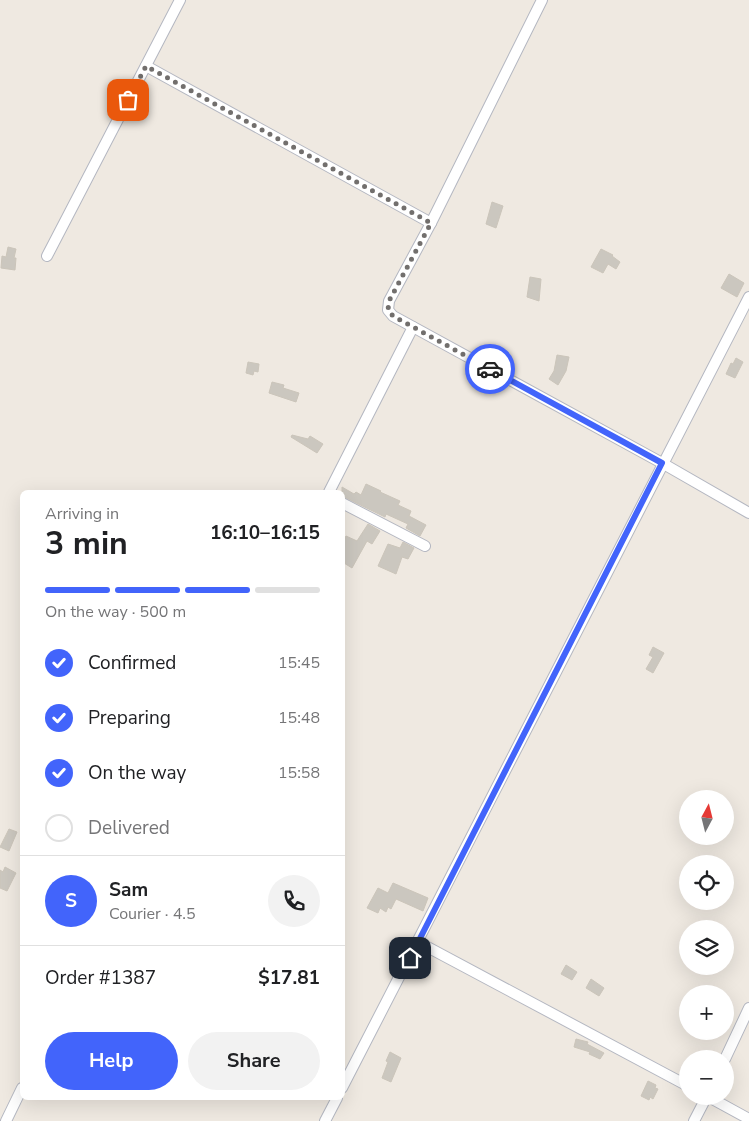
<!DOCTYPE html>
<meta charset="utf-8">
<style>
:root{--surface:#fff;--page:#f2f2f2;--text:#202124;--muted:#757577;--line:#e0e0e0;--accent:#4264fb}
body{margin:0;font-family:"Nunito Sans",sans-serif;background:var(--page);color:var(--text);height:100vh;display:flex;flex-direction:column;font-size:19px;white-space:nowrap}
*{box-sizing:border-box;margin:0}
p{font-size:16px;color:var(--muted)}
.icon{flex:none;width:28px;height:28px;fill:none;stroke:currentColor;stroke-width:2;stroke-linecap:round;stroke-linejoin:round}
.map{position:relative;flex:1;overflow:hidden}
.drawer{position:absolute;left:20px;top:490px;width:325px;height:610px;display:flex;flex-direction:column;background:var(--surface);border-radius:8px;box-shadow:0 5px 20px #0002}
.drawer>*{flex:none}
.needle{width:32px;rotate:7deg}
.buttons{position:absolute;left:679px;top:790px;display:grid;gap:10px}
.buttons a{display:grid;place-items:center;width:55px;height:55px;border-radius:50%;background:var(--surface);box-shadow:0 5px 20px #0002;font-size:25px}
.pin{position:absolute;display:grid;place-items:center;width:42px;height:42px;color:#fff;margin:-21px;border-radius:10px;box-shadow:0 2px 8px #0006}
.courier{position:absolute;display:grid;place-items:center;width:50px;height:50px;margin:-25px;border:4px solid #4264fb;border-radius:50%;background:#fff;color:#222;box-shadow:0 1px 6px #0007}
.headline em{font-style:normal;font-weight:700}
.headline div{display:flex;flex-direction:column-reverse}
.headline{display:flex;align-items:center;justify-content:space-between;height:85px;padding:0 25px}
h1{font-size:32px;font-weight:700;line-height:38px}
.bar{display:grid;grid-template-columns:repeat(4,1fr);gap:8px 5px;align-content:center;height:60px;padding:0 25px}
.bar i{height:6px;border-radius:4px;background:var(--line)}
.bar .active{background:var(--accent)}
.bar p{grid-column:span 4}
.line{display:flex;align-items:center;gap:12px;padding:0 25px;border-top:1px solid var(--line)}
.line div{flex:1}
.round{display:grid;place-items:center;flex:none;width:52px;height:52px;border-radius:26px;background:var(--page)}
ol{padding:0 25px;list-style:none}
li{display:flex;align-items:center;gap:15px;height:55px}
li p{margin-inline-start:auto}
li .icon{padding:5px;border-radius:50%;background:var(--accent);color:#fff;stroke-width:4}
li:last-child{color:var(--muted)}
li i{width:28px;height:28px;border:2px solid var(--line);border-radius:50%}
.cta{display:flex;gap:10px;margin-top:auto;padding:10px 25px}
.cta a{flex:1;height:58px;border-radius:30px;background:var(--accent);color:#fff;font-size:20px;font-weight:700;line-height:58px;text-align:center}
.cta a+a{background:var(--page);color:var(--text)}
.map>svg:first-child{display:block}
.building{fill:#cbc7bf;stroke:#cbc5ba}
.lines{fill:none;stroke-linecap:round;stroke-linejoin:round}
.street-casing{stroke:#b4b7c1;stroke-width:12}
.street{stroke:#fff;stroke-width:10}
.done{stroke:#726f6d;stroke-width:5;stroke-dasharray:0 9}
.route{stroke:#4264fb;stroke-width:6}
</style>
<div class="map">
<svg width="749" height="1121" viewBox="0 0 749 1121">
<rect width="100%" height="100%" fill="#efe9e1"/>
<g class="building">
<path d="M492,202L503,206L496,228L486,224Z"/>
<path d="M8,247L16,249L14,258H16L15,270L1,268L2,256L6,257Z"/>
<path d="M601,249L613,255L612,256L620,262L616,269L608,264L603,273L591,267Z"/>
<path d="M729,274L744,283L737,297L721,288Z"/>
<path d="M530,277L541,279L539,301L527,297Z"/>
<path d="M557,355L569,357L566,371L558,385L549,379L554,371Z"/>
<path d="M736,358L743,362L735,378L726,374L731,363L733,364Z"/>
<path d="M248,362L259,364L258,372L254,371L253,375L246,373Z"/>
<path d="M272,382L284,385L283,388L299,393L296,402L269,393Z"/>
<path d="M292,435L308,439L310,436L323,444L317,453L291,437Z"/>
<path d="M366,484L381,491L380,492L400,501L398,505L411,511L409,516L426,525L420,536L406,528L408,524L386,514L385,517L342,496V487L354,494L356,492L361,495Z"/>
<path d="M368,524L380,531L372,544L367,541L352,568L344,563L346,562L342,560V544L346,536L357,541Z"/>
<path d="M403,542L414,548L408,559L402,557L396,574L378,566L388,544L400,548Z"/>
<path d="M653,647L664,653L653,673L646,669L653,657L649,655Z"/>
<path d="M9,829L17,832L9,851L0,847Z"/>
<path d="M5,867L16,873L7,891L0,888V870L3,872Z"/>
<path d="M393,883L428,898L423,911L396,899L391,909L388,907L386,912L380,908L378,913L367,908L378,888L388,893Z"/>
<path d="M566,965L577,972L572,980L561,974Z"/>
<path d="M591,979L604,988L599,996L586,988Z"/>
<path d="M576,1039L588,1042L587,1044L604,1053L600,1059L589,1054L590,1052L574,1047Z"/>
<path d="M390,1052L401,1058L391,1082L382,1078L388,1062L386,1061Z"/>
<path d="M648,1081L656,1085L655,1088L658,1089L653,1099L650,1097L649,1100L641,1096Z"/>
</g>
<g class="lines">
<defs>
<g id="street">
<path d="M542,0L431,223L389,301L388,310L393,316L662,463L749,513"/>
<path d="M146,66L431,223"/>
<path d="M47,256L180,0"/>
<path d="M329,492L413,327"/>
<path d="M342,503L425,546"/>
<path d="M418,942L688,1086"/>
<path d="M725,1059L749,1008"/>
<path d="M342,1088L749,297"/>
<path d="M707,1096L749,1119"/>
<path d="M6,1121L22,1088"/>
<path d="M325,1121L337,1098"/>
<path d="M694,1121L707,1096"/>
</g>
</defs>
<use href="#street" class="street-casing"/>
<use href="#street" class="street"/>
</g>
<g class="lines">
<path class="done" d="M128,100L146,66L431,223L389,301L388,310L393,316L490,369"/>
<path class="route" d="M410,958L662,463L490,369"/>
</g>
</svg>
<div class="buttons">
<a><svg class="needle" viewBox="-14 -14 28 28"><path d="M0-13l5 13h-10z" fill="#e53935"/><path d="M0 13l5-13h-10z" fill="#757577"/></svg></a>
<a><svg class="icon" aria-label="locate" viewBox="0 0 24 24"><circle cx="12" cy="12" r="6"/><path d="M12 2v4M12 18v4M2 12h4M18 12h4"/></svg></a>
<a><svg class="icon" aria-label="layers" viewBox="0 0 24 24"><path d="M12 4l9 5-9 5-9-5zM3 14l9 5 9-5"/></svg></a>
<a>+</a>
<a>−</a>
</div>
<div class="pin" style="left:128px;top:100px;background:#ea580c"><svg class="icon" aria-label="bag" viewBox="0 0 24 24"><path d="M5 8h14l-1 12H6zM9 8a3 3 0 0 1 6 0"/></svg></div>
<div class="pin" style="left:410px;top:958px;background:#1f2937"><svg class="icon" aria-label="home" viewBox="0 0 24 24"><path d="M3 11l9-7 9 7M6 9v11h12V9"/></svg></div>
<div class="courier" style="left:490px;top:369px"><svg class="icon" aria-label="car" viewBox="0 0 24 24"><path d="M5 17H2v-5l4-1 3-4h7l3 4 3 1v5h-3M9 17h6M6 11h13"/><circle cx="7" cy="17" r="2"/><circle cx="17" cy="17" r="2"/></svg></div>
<section class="drawer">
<div class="headline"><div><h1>3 min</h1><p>Arriving in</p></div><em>16:10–16:15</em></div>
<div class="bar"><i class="active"></i><i class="active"></i><i class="active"></i><i></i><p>On the way · 500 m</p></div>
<ol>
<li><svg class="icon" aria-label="check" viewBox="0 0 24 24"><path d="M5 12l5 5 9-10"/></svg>Confirmed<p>15:45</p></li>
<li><svg class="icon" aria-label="check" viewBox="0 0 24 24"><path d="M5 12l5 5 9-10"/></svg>Preparing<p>15:48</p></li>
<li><svg class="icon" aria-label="check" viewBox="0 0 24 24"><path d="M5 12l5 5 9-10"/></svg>On the way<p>15:58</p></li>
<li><i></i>Delivered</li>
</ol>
<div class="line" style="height:90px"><b class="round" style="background:var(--accent);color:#fff">S</b><div><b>Sam</b><p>Courier · 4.5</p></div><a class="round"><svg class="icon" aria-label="phone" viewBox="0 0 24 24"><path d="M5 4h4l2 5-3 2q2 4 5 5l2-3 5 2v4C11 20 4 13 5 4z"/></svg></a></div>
<div class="line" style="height:65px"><div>Order #1387</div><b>$17.81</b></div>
<div class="cta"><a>Help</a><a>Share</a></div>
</section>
</div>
